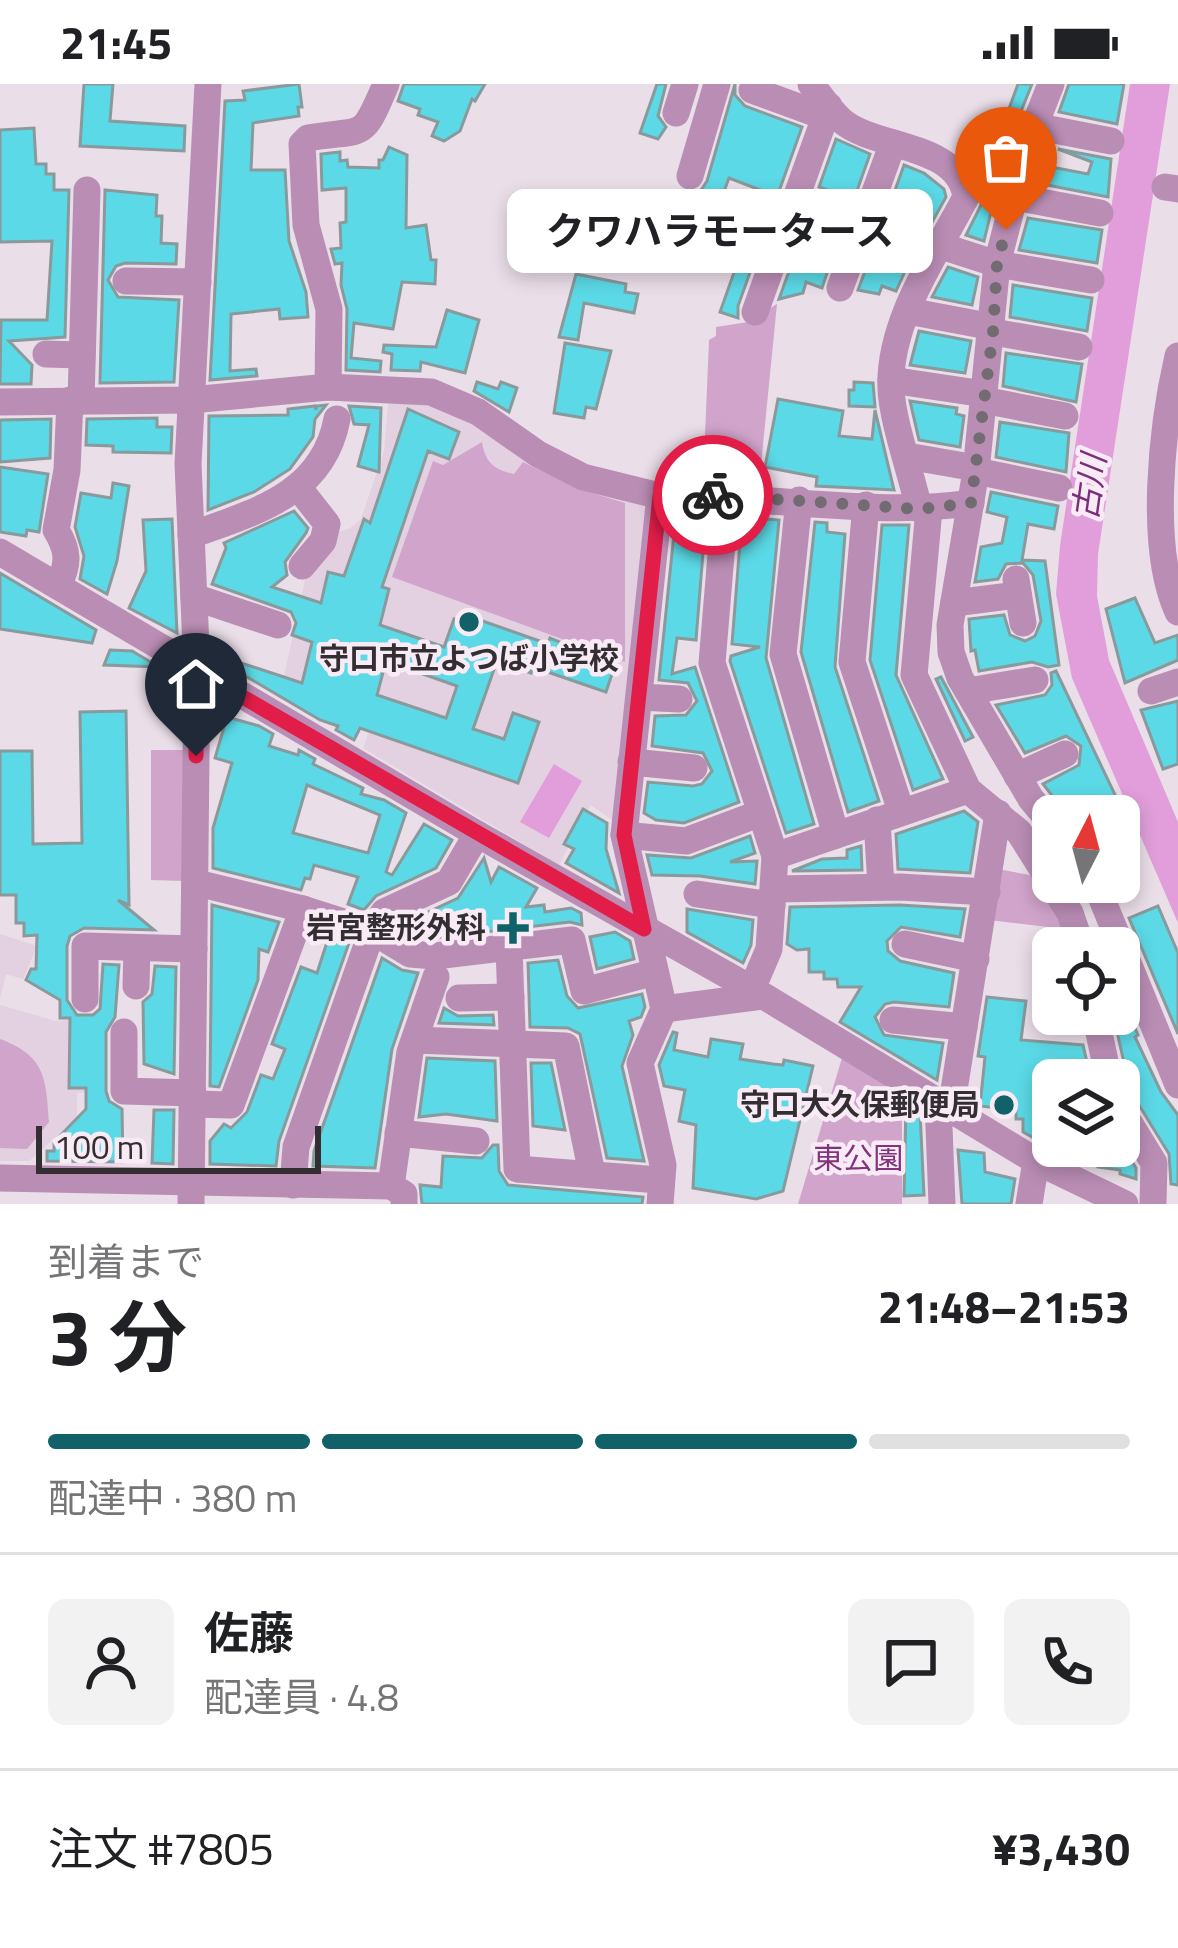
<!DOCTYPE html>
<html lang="ja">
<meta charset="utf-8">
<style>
:root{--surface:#fff;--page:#f2f2f2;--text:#202124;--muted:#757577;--line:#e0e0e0;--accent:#106168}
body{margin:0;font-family:"Titillium Web","Noto Sans JP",sans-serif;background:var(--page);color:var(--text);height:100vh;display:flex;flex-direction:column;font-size:45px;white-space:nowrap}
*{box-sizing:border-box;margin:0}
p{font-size:39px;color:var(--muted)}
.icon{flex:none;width:66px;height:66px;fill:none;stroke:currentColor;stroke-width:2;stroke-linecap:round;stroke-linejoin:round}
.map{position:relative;height:1120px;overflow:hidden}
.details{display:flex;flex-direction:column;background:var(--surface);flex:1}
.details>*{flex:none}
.needle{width:78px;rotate:6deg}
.fabs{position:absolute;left:1032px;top:711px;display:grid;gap:24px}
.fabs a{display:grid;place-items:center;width:108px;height:108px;border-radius:18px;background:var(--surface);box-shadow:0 6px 18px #0003;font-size:60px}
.scale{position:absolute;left:36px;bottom:30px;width:285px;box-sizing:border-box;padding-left:12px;border:6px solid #322e32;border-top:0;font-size:33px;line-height:42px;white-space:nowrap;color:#322e32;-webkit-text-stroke:9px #f8ebf6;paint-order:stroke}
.pin{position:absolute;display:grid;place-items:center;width:102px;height:102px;color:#fff;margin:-123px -51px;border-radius:50% 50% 50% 0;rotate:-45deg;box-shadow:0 0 12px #0007}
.pin .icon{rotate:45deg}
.courier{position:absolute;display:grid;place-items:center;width:120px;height:120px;margin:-60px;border:9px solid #e11d48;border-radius:50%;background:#fff;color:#222;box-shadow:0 3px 15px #0007}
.bubble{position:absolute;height:84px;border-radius:18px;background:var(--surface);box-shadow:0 6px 18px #0003;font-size:39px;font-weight:700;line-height:84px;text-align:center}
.summary em{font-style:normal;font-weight:700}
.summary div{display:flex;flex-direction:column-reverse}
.summary{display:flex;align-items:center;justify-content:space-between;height:204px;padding:0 48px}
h1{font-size:78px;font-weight:700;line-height:90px}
.bar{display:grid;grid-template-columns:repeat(4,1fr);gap:18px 12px;align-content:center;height:144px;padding:0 48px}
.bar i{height:15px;border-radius:9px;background:var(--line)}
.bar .active{background:var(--accent)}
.bar p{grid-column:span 4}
.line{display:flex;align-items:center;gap:30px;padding:0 48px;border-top:3px solid var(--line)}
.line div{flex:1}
.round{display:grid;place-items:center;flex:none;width:126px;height:126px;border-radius:18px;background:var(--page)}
.status{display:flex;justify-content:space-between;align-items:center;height:84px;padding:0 60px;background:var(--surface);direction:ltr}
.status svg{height:33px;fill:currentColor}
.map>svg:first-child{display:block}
.built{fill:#e3d0e0}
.green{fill:#d1a4cc}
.water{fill:#e19eda}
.building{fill:#5bd9e6;stroke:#899a9c;stroke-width:3;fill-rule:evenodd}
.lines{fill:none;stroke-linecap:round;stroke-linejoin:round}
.minor{stroke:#ba8db5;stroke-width:27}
.done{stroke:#726c72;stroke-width:12;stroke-dasharray:0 21.6}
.route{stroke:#e11d48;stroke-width:15}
.poi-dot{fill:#106168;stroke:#f8ebf6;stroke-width:4.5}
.labels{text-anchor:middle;stroke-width:9;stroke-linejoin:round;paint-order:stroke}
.poi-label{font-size:30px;font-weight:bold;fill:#322e32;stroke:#f8ebf6;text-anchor:end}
.park-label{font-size:30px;fill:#81337c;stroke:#f8ebf6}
.water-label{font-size:33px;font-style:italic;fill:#7c2f78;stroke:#f8ebf6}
</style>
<div class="status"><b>21:45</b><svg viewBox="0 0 49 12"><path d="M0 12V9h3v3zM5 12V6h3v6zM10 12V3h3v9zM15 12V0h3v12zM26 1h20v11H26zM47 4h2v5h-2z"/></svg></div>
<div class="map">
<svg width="1178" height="1120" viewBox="0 0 1178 1120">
<rect width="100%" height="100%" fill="#eadee8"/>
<g class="built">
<path d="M389,310L418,313L655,426L619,741L591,721L559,781L363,664L380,618L284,592L308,483L332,449L349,445L361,435L384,367Z"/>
<path d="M0,850L37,862L23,895L6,890L0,914Z"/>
<path d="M0,921L56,937L88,935L86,1008L77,1009V1034L29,1077H0Z"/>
</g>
<g class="green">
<path d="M777,220L759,401L703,399L709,256L716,252V243L748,238Z"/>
<path d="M482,358C485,378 494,386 514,390L523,378L576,404L625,419V578L392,493L433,377L443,381Z"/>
<path d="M151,666H184V797L151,796Z"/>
<path d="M998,785L1046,794L1074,846L989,836Z"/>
<path d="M0,955C45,972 46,993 49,1038L27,1065L0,1064Z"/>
<path d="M842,974L902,1008V1120H798Z"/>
</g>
<g class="water">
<path d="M1130,0H1170L1098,470L1097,512L1109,576L1178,738V839L1072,594L1056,510L1060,462Z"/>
<path d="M554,680L582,697L549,754L520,738Z"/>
</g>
<g class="building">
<path d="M84,0H113L110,37L185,42L184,67L80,62Z"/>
<path d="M299,0L302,23H298L299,32L253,39L251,86H285L289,157L306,208L308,233L280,235L279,225L231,230L230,287L256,285L257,292L210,296L225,17L245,16L243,7Z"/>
<path d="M404,0H485L475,17L472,15L460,47L444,57L432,52L438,38L418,31L420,25L398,17Z"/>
<path d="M657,0H666L658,32L666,43L658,55L640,49Z"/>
<path d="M735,0V11L745,22L802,43L738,222V234L720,228L763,107L729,94L720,118L712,115L709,125L687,117L689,110L701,106L707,97Z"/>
<path d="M1018,0H1032L1013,47H1009L1002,44Z"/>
<path d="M1069,0H1124L1117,40L1059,28Z"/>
<path d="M34,44L36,80H46V90H54V106H69L65,253L9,257L32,281L31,300H0L1,236H47L52,157L0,158V46Z"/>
<path d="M836,55L870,70L854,115L819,103Z"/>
<path d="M389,63L407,71L406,144L426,141L431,176H436L435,200L402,198L393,245L354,239L351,274L381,277L380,288L346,286L347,225L341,201L342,179L335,180L331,165L341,164L340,139L346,138V104L322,106L321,70L340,68V77L347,76L348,83L379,84V76H383Z"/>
<path d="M1058,65L1111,75L1108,113L1037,99L1041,81L1088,90L1092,78Z"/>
<path d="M979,68L999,72L993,103L998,99L984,157L966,151L984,115L976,87Z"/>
<path d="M904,81L924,89L944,105L946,113L931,140L888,126Z"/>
<path d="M105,106L157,111L156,132H162L161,159L177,160L176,180L125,179L116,182L108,196L118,213L179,216L174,298L100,299Z"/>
<path d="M1028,134L1102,146L1097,179L1019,166Z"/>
<path d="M807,137L841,148L822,204L806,198L803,209L779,215Z"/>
<path d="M875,160L912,172L896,207L882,202L879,210L858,206Z"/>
<path d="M948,183L978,193L972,221L932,213Z"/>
<path d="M576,190L626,200L625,208L638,210L634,229L584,219L578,256L559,253Z"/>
<path d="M1013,201L1092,214L1087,247L1010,233Z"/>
<path d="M447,226L479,236L465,289L421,278L420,287L391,286L392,270L383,268L384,261L436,263Z"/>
<path d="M919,247L971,257L965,289L910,281Z"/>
<path d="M565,259L611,267L596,325L586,323L584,334L554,329Z"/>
<path d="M1006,269L1082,280L1076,318L1003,302Z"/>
<path d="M477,298L498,305L501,298L517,304L509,328L474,307Z"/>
<path d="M854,298L873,299L875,323L849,322V306H854Z"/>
<path d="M778,315L843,327L839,352L872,355L875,326L894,406L816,402L817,393L765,383Z"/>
<path d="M910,317L957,324L956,330L964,332L960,363L919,356Z"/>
<path d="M326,321L315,335L313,353L290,385L254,408L208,426L209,332L288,331V325L315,322L316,326V322Z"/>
<path d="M349,322L381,324L379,388L358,382L369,341L354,340Z"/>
<path d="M408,325L459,348L449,375L428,367L382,503L389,505L380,541L444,563L454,535L475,542L477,535L548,560L550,554L615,581L606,608L533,583L531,589L497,577L473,645L504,655L513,629L539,638L518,699L360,644L354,656L336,646L338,642L320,636L220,577L223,573L302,599L312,558L292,551L296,539L291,528L212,500L226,464L224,459L294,427L308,444L306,449L285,478L287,491L272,503L321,519L328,488L344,492L364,435L370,439ZM386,577L457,602L446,634L377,611Z"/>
<path d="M157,334V343H172L171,369L113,368V362L86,361L87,335Z"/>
<path d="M51,335L50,374L0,378V336Z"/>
<path d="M1000,338L1069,349L1066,388L996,373Z"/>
<path d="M0,383L48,390L39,448L27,446L26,452L0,448Z"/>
<path d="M113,399L129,402L117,477L107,510L80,495L84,472L75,443L81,409L111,414Z"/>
<path d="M991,408L1058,422L1054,445L1028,440L1022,476L1045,477L1059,581L1048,583L1032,578L979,587L975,566L971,567L969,535L1004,531L1010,551L1025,557L1035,552L1041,537L1033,491L1023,479L1006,480L998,495L975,498L981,463L1002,459L1007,433L987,428Z"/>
<path d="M676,430L706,431L696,556L677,554L672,590L695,583L739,718L684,739L656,736L644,729L648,698L693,702L702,700L712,687L703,669L652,662L655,632L686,631L697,617L688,599L659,596Z"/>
<path d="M742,433L779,436L766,574L814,740L786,749L730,577L731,572L760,563L732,560Z"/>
<path d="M172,435L177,549L129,524L146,487L143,436Z"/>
<path d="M815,438L827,439V448L845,450L835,583L879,717L848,728L801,568Z"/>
<path d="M882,441H909L896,591L943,695L913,706L870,576Z"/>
<path d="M0,489L96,546L92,559L0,545Z"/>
<path d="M1135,514L1155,559L1178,551V576L1125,599L1106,525Z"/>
<path d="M110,566L132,567L159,583L104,581Z"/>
<path d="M1056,587L1118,717L1099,715L1088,728L1076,732H1068L1043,700L1079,681L1081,662L1066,652L1025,669L996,621L1045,611L1052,601L1051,589Z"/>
<path d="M941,593L973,653L965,657L936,595Z"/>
<path d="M1178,617V680L1163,685L1141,626Z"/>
<path d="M126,627L129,821L118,816L154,846L84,844L70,852L67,862V916L77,931H93L100,925L103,880L119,881L115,933L106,948V1007L109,1017L122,1025L123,1078L47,1077V1067H54V1058L86,1025V1004H69L70,934H60V916L26,896L31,885H36L37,851L24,852V839H16V811H0V667H32L33,760L82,759L80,628Z"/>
<path d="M227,633L259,642L273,650L269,662L298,671L299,666L315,675L313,680L363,704L361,710L384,716L406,729L386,788L392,791L424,740L452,756L436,784L376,812L364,826L348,820L358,793L314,781L310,795L305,794L301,806L213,784V744L232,679L215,674ZM307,701L380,731L368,769L293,749Z"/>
<path d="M583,725L607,739L606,765L619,809L566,779L574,765L564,760Z"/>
<path d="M964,727L978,738L970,789L898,785L896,750Z"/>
<path d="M750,752L755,769L730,778L757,777L755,800L700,792L652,791L647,771L691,774Z"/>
<path d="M861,762L862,786L792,787L822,775L847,774V766Z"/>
<path d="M484,774L491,798L499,783L537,804L526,823L544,821L545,828L571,824L581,829L582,841L570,838L435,854L416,852L398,842L458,814Z"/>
<path d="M212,821L279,838L268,868L259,865L258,896L219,1003L210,1002Z"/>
<path d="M900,821L965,825L960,853L901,843L887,857L888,867L900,877L954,889L949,923L894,918L885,920L875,933L884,951L943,959L937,996L840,938L861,903H838L837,895H824V888H809V865L797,866L787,860L790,823Z"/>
<path d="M1158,822L1178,869V950L1129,834Z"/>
<path d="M687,825L753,836L751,861L743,879L687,848Z"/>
<path d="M615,848L630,857L634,875L597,885L590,853Z"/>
<path d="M329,852L349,859L279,1057L276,1082L210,1080V1057L224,1040L231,1044L247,1028L261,991L273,995L285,965L272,960L301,883L317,889Z"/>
<path d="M382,874L402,886L418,889L392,965L375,1084L313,1082L314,1067Z"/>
<path d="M558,876L567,912L578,924L642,910L645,923L641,933L629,937L633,951L622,982L644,1077L607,1074L580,950L568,944L530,943L528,879Z"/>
<path d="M155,882L176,883L174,990L144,980L143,918L152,910Z"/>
<path d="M987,913L1026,917L1021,956L1083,961L1091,996H1053V1065L1023,1048V1035H1016V1026L980,1022L985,973L978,972Z"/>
<path d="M444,924L458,932L493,931L494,941L439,939Z"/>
<path d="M1113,930H1129L1138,951L1135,953L1161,1008L1178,1031V1101L1171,1100L1169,1070L1134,1013L1124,1005L1127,992Z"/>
<path d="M673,948L677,949L674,966L708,973L711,955L743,960L740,975L773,980L783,981L784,976L813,982L783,1107L756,1115L693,1104L696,1041L679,1037L685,1006L664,1002L659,981Z"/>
<path d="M427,974L495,977L497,1037L446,1030L419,1033Z"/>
<path d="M531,979H551L565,1046L533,1042Z"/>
<path d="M906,1019L920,1028L924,1111L904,1112Z"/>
<path d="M154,1026H174L173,1080L152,1079Z"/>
<path d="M493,1061H498L499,1087L508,1101L643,1113L642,1120H422L420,1101L441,1103L443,1072L482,1074Z"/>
<path d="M1124,1064L1136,1084V1095L1120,1090V1086L1098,1083L1101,1066L1123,1069Z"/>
<path d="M958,1066L984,1069L985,1088L1015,1095L1011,1120H962Z"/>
</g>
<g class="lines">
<g class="minor">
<path d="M754,0L752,6L826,33"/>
<path d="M811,0C821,12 830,27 842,37C875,65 959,59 966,113C936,171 888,237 891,305C892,336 912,392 919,425"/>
<path d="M1051,0L1029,56L997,180L976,387L950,541L951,568L960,594L1031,715L1053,741"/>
<path d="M676,29L685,0"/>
<path d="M1034,42L1111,57"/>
<path d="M690,92L717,0"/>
<path d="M1165,103L1178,105"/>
<path d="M1014,113L1100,129"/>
<path d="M796,115L997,180L1091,196"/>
<path d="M126,197L198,198"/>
<path d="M840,204L893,59"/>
<path d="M908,227L993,243"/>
<path d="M755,228L829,22"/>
<path d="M993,248L1079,263"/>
<path d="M46,270L82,271"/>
<path d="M1178,272C1162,341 1148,463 1178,528"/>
<path d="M891,296L984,310"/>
<path d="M328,303L329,225L306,141L302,60L308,54C366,44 361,59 386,0"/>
<path d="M983,316L1065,332"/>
<path d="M81,317L87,106"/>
<path d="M0,318L191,316L328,303L431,308L478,328L538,370L583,393L660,412L624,751L664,925L640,979L663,1081L660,1120"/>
<path d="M907,372L976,384"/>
<path d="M976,387L1059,404"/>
<path d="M298,403L327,440L323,457L302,482"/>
<path d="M726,411L712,579L775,772L769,865L752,905"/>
<path d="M660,412C762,411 873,433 971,419"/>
<path d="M799,416L783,570L836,751"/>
<path d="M866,421L852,578L901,727"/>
<path d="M929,425L914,591L968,706L1019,748L1070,829L1082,864"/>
<path d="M191,451C256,428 323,410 337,335"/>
<path d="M0,468L477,750L752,905L1036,1077L1125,1120"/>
<path d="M1016,495L1023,539"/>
<path d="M58,502C69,480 69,467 56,446L67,386L70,316"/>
<path d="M194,513L278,541"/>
<path d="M954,519L1018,511"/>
<path d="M968,607L1035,596"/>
<path d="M1151,607L1178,598"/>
<path d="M639,613L679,615"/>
<path d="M631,678L694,684"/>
<path d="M1017,692L1065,670"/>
<path d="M1105,732L1107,731"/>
<path d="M877,736L881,803"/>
<path d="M624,751L686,757L761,729"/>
<path d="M775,772L968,706"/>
<path d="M1095,798L1178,1001"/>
<path d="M197,799L303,825L372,847L410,870L435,872L572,856L584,907L655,888"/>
<path d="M774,805L900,803L987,808"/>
<path d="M697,810L772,821"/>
<path d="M905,860L976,875"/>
<path d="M509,864L517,1085L659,1096"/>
<path d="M136,902L137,864"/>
<path d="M459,914L511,913"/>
<path d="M85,915V862L194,865"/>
<path d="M664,925L763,912"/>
<path d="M1095,930L1109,996"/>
<path d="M893,936L964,943"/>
<path d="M124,948V1007L193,1009"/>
<path d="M415,956L566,962L592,1090"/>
<path d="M938,1017L942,1120"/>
<path d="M193,1020L231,1021L303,825"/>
<path d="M1119,1022L1154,1079L1153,1119"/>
<path d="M951,1025L998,729"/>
<path d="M398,1049L476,1057"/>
<path d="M0,1094L391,1102L404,1110V1120"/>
<path d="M293,1101L296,1063L372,847L384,828L449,798L477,750"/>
<path d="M391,1102L410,968L436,893"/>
<path d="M191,1120L197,586L188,380L208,0"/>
<path d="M1029,1120L1036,1077"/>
</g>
</g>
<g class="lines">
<path class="done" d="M713,411L919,425L971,419L993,248L997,180L1006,146"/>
<path class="route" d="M196,672V586L644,845L624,751L660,412L713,411"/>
</g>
<g class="poi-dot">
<circle cx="469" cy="538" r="12"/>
<path d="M507 826h12v12h12v12h-12v12h-12v-12h-12v-12h12z"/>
<circle cx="1004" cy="1021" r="12"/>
</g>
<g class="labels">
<g class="poi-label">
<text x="469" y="585" text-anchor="middle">守口市立よつば小学校</text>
<text x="486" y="854">岩宮整形外科</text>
<text x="980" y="1031">守口大久保郵便局</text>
</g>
<g class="park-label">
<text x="858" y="1085">東公園</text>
</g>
<g class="water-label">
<text transform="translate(1089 403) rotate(-82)" y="12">古川</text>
</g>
</g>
</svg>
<div class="fabs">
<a><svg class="needle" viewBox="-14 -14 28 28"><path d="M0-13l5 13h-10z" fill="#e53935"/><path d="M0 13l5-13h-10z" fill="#757577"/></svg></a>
<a><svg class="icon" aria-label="locate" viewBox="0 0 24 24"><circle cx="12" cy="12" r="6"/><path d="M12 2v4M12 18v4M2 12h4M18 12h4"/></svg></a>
<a><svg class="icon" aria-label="layers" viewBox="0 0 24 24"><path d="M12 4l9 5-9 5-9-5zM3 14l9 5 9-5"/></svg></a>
</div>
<div class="scale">100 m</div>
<div class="pin" style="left:1006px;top:146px;background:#ea580c"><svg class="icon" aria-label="bag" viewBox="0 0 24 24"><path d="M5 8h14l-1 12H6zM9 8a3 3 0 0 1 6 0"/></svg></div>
<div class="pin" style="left:196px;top:672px;background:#1f2937"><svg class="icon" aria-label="home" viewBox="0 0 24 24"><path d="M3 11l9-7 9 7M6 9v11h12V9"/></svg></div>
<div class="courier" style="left:713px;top:411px"><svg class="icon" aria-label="bike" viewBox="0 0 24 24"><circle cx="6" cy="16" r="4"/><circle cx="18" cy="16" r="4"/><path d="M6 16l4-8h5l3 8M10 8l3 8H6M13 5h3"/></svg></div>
<div class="bubble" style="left:507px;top:105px;width:426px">クワハラモータース</div>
</div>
<section class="details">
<div class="summary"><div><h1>3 分</h1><p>到着まで</p></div><em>21:48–21:53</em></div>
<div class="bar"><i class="active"></i><i class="active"></i><i class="active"></i><i></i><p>配達中 · 380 m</p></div>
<div class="line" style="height:216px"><a class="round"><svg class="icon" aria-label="person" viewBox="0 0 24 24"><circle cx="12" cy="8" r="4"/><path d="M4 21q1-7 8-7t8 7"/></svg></a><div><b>佐藤</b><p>配達員 · 4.8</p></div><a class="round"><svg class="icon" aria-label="chat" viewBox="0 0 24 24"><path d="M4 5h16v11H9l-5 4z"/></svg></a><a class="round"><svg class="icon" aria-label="phone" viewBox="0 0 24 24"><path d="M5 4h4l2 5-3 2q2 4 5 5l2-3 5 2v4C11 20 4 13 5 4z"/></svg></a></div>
<div class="line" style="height:156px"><div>注文 #7805</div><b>¥3,430</b></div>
</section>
